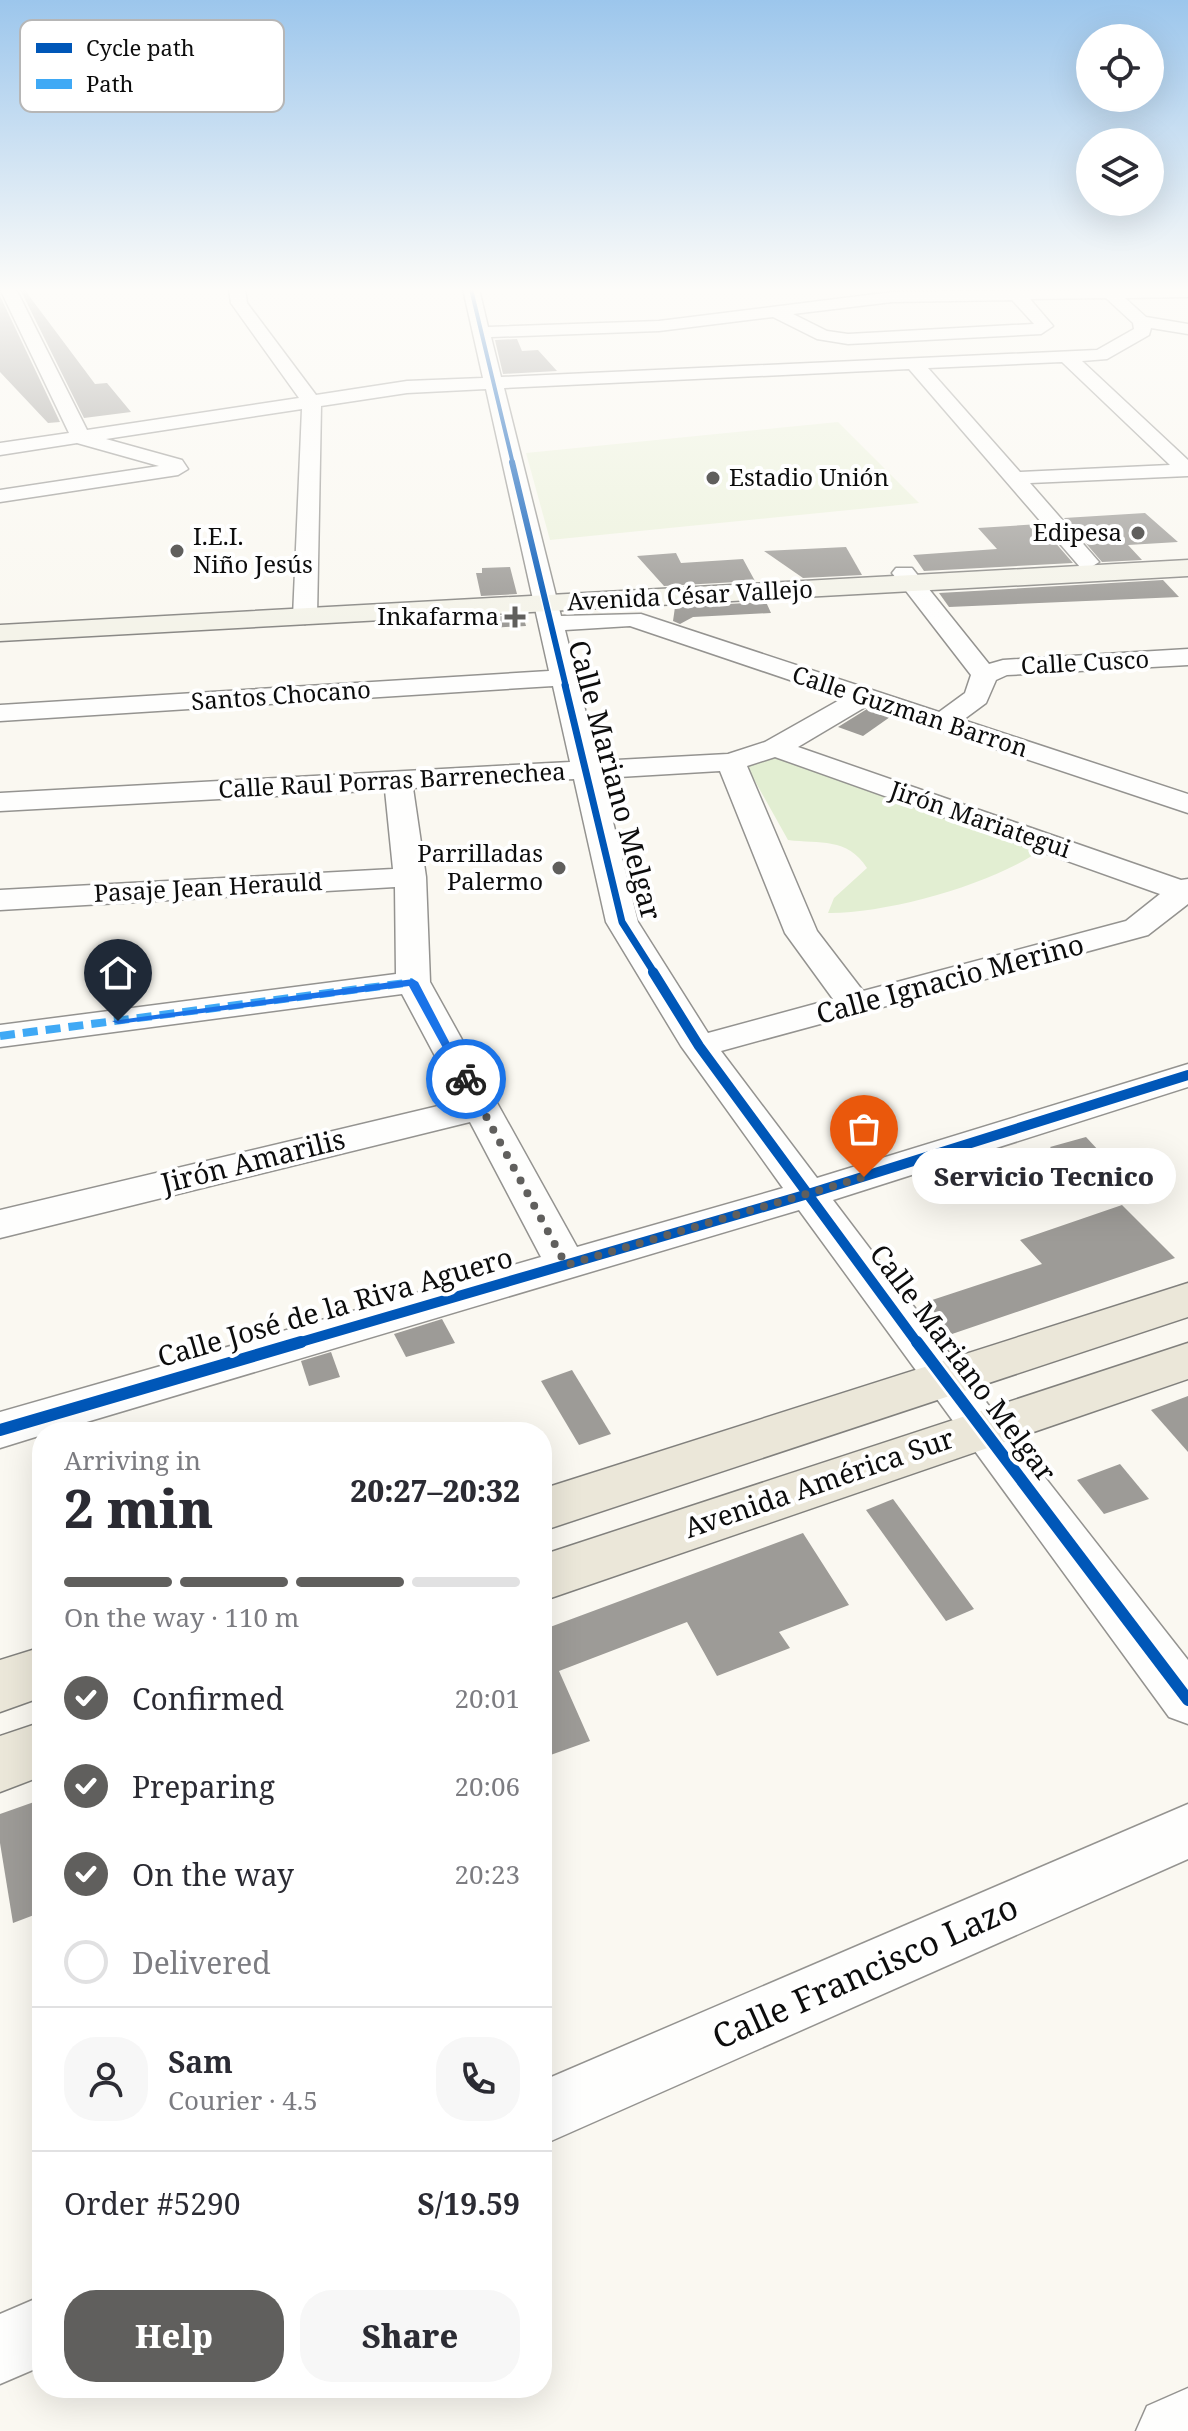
<!DOCTYPE html>
<meta charset="utf-8">
<style>
:root{--surface:#fff;--page:#f7f7f7;--text:#2b2b33;--muted:#7c7c81;--line:#e1e1e2;--accent:#605f5d}
body{margin:0;font-family:"Noto Serif",serif;background:var(--page);color:var(--text);height:100vh;display:flex;flex-direction:column;font-size:30px;white-space:nowrap}
*{box-sizing:border-box;margin:0}
p{font-size:26px;color:var(--muted)}
.icon{flex:none;width:44px;height:44px;fill:none;stroke:currentColor;stroke-width:2;stroke-linecap:round;stroke-linejoin:round}
.map{position:relative;flex:1;overflow:hidden}
.side{position:absolute;left:32px;top:1422px;width:520px;height:976px;display:flex;flex-direction:column;background:var(--surface);border-radius:32px;box-shadow:0 8px 32px #0002}
.side>*{flex:none}
.buttons{position:absolute;left:1076px;top:24px;display:grid;gap:16px}
.buttons a{display:grid;place-items:center;width:88px;height:88px;border-radius:50%;background:var(--surface);box-shadow:0 8px 32px #0002;font-size:40px}
.pin{position:absolute;display:grid;place-items:center;width:68px;height:68px;color:#fff;margin:-82px -34px;border-radius:50% 50% 50% 0;rotate:-45deg;box-shadow:0 0 8px #0007}
.pin .icon{rotate:45deg}
.courier{position:absolute;display:grid;place-items:center;width:80px;height:80px;margin:-40px;border:6px solid #1a73e8;border-radius:50%;background:#fff;color:#222;box-shadow:0 2px 10px #0007}
.bubble{position:absolute;height:56px;border-radius:28px;background:var(--surface);box-shadow:0 8px 32px #0002;font-size:26px;font-weight:800;line-height:56px;text-align:center}
.head em{font-style:normal;font-weight:800}
.head div{display:flex;flex-direction:column-reverse}
.head{display:flex;align-items:center;justify-content:space-between;height:136px;padding:0 32px}
h1{font-size:52px;font-weight:800;line-height:60px}
.bar{display:grid;grid-template-columns:repeat(4,1fr);gap:12px 8px;align-content:center;height:96px;padding:0 32px}
.bar i{height:10px;border-radius:6px;background:var(--line)}
.bar .current{background:var(--accent)}
.bar p{grid-column:span 4}
.line{display:flex;align-items:center;gap:20px;padding:0 32px;border-top:2px solid var(--line)}
.line div{flex:1}
.round{display:grid;place-items:center;flex:none;width:84px;height:84px;border-radius:32px;background:var(--page)}
ol{padding:0 32px;list-style:none}
li{display:flex;align-items:center;gap:24px;height:88px}
li p{margin-inline-start:auto}
li .icon{padding:8px;border-radius:50%;background:var(--accent);color:#fff;stroke-width:4}
li:last-child{color:var(--muted)}
li i{width:44px;height:44px;border:4px solid var(--line);border-radius:50%}
.primary-button{display:flex;gap:16px;margin-top:auto;padding:16px 32px}
.primary-button a{flex:1;height:92px;border-radius:32px;background:var(--accent);color:#fff;font-size:32px;font-weight:800;line-height:92px;text-align:center}
.primary-button a+a{background:var(--page);color:var(--text)}
.map>svg:first-child{display:block}
.green{fill:#e2eed2}
.pitch{fill:#ecf2dc}
.building{fill:#9d9b97}
.lines{fill:none;stroke-linecap:round;stroke-linejoin:round}
.street-casing{stroke:#949390;stroke-width:3}
.secondary-casing{stroke:#8a8986;stroke-width:3}
.primary-casing{stroke:#81807d;stroke-width:3}
.street{fill:#fefefd;fill-rule:evenodd}
.secondary{fill:#f4f3e9;fill-rule:evenodd}
.primary{fill:#ebe7d9;fill-rule:evenodd}
.quiet{stroke:#3fa9f5;stroke-width:8;stroke-dasharray:15 8;stroke-linecap:butt}
.cycleway-far4-casing{stroke:#fff;stroke-width:6}
.cycleway-far3-casing{stroke:#fff;stroke-width:9}
.cycleway-far2-casing{stroke:#fff;stroke-width:11}
.cycleway-far1-casing{stroke:#fff;stroke-width:15}
.cycleway-casing{stroke:#fff;stroke-width:17}
.cycleway-far4{stroke:#0057b8;stroke-width:4}
.cycleway-far3{stroke:#0057b8;stroke-width:6}
.cycleway-far2{stroke:#0057b8;stroke-width:7}
.cycleway-far1{stroke:#0057b8;stroke-width:10}
.cycleway{stroke:#0057b8;stroke-width:12}
.route{fill:#1a73e8}
.done{stroke:#605f5d;stroke-width:8;stroke-dasharray:0 14.4}
.poi-dot{fill:#605f5d;stroke:#fff;stroke-width:3}
.labels{text-anchor:middle;stroke-width:8;stroke-linejoin:round;paint-order:stroke}
.far-poi-label{font-size:24px;fill:#0d0d0d;stroke:#fff;text-anchor:end}
.far-street-label{font-size:24px;fill:#0d0d0d;stroke:#fff}
.street-label{font-size:28px;fill:#0d0d0d;stroke:#fff}
.near-street-label{font-size:34px;fill:#0d0d0d;stroke:#fff}
.key{fill:#fff;stroke:#b6b6b6;stroke-width:2}
.key-label{font-size:22px;fill:#0d0d0d}
</style>
<div class="map">
<svg width="1188" height="2431" viewBox="0 0 1188 2431">
<rect width="100%" height="100%" fill="#faf8f1"/>
<path class="green" d="M786,754L1042,849C995,884 886,914 828,913L834,898L867,868C847,837 820,844 788,840L746,765Z"/>
<path class="pitch" d="M838,422L919,503L550,540L526,453Z"/>
<g class="building">
<path d="M20,289H24L95,384L107,383L131,412L84,418Z"/>
<path d="M0,296L60,422L48,423L0,372Z"/>
<path d="M517,339L522,351L538,350L557,371L503,374L495,340Z"/>
<path d="M1145,513L1178,542L1128,545L1142,560L1102,562L1064,518Z"/>
<path d="M1039,524L1073,563L924,571L913,555L997,549L978,528Z"/>
<path d="M846,547L862,575L803,578L764,551Z"/>
<path d="M676,553L681,563L743,559L755,581L664,586L637,556Z"/>
<path d="M510,567L517,594L481,596L476,573H482V568Z"/>
<path d="M1163,580L1179,597L949,607L939,593Z"/>
<path d="M766,602L771,613L693,617L680,624L673,621L675,607Z"/>
<path d="M523,615L526,626L489,628L486,617Z"/>
<path d="M867,709L890,717L863,736L838,727Z"/>
<path d="M1086,1137L1113,1166L1076,1176L1050,1147Z"/>
<path d="M1122,1205L1175,1258L952,1334L926,1302L1042,1264L1020,1240Z"/>
<path d="M442,1319L455,1343L406,1357L394,1334Z"/>
<path d="M331,1352L340,1377L309,1386L301,1361Z"/>
<path d="M572,1370L611,1434L579,1445L541,1381Z"/>
<path d="M1188,1396V1452L1151,1410Z"/>
<path d="M1120,1464L1149,1499L1104,1514L1077,1480Z"/>
<path d="M893,1499L974,1609L946,1621L866,1510Z"/>
<path d="M803,1533L849,1605L779,1632L790,1648L717,1676L687,1622L559,1671L590,1741L542,1758V1630Z"/>
<path d="M34,1802L42,1849V1912L13,1923L0,1843V1814Z"/>
</g>
<g class="lines">
<defs>
<g id="street">
<path d="M0,289H16L87,430L299,398L231,303L229,289H245L247,303L316,395L407,381L483,378L463,289H479L488,327L659,321L892,292L1188,289V297L1125,298L1146,317L1188,324V334L1151,328L1149,335L1107,359L1082,361L1188,460V476L1030,483L1099,562L1088,569L1080,567L909,369L504,388L561,616L641,614L939,712L965,693L971,675L896,578L892,573L896,568H912L989,664L1003,660L1188,649V665L1007,675L996,680L986,703L963,720L1188,794V813L867,706L798,747L1181,880L1188,879V904L1148,935L721,1051L817,1178L1188,1064V1087L833,1200L996,1415L1188,1660V1724L1169,1717L799,1210L53,1432H42V1435L0,1448V1412L541,1257L470,1122L0,1238V1210L459,1101L402,994L0,1047V1025L396,974L395,887L0,910V890L393,869L385,790L0,811V793L570,762L553,686L0,721V705L549,671L486,389L407,393L321,406L317,617L305,624L293,617L302,409L106,439L182,460L188,469L178,475L0,502V490L159,466L77,443L0,455V443L69,433ZM1106,298L1133,323L1134,329L1097,350L501,377L491,337L659,331L773,317L817,339L848,344L1041,334L1053,326L1030,299ZM1012,300L1034,324L848,334L827,331L793,314L892,302ZM1062,362L1170,465L1020,472L928,368ZM630,626L843,698L765,742L728,754L598,761L565,630ZM775,757L1160,894L1126,921L863,991L817,931L747,766ZM720,771L785,933L833,999L708,1033L638,922L602,778ZM574,779L606,922L681,1046L783,1188L577,1247L430,982L426,877L413,788Z"/>
<path d="M1188,1804V1859L542,2145V2081Z"/>
<path d="M42,2296V2366L0,2384V2314Z"/>
<path d="M1188,2388V2431H1136L1147,2406Z"/>
</g>
<path id="secondary" d="M1188,560V576L0,641V625Z"/>
<g id="primary">
<path d="M1188,1283V1317L542,1531V1489Z"/>
<path d="M1188,1343V1379L542,1601V1555Z"/>
<path d="M42,1647V1697L0,1712V1660Z"/>
<path d="M42,1722V1776L0,1792V1736Z"/>
</g>
</defs>
<use href="#street" class="street-casing"/>
<use href="#secondary" class="secondary-casing"/>
<use href="#primary" class="primary-casing"/>
<use href="#street" class="street"/>
<use href="#secondary" class="secondary"/>
<use href="#primary" class="primary"/>
<path class="quiet" d="M0,1036L413,982"/>
<defs>
<path id="cycleway-far4" d="M471,289L513,464"/>
<path id="cycleway-far3" d="M512,462L566,687"/>
<path id="cycleway-far2" d="M565,685L622,922L655,974"/>
<g id="cycleway-far1">
<path d="M653,972L699,1046L918,1344"/>
<path d="M294,1344L808,1194L1188,1075"/>
</g>
<g id="cycleway">
<path d="M917,1342L1188,1700"/>
<path d="M0,1430L301,1342"/>
</g>
</defs>
<use href="#cycleway-far4" class="cycleway-far4-casing"/>
<use href="#cycleway-far3" class="cycleway-far3-casing"/>
<use href="#cycleway-far2" class="cycleway-far2-casing"/>
<use href="#cycleway-far1" class="cycleway-far1-casing"/>
<use href="#cycleway" class="cycleway-casing"/>
<use href="#cycleway-far4" class="cycleway-far4"/>
<use href="#cycleway-far3" class="cycleway-far3"/>
<use href="#cycleway-far2" class="cycleway-far2"/>
<use href="#cycleway-far1" class="cycleway-far1"/>
<use href="#cycleway" class="cycleway"/>
</g>
<linearGradient id="sky" x2="0" y2="1"><stop stop-color="#9cc6ec"/><stop offset="0.46" stop-color="#fdfcf9"/><stop offset="1" stop-color="#fdfcf9" stop-opacity="0"/></linearGradient>
<rect width="1188" height="630" fill="url(#sky)"/>
<path class="route" d="M413,979L418,982L470,1082L460,1079L409,986L118,1024L112,1021Z"/>
<g class="lines">
<path class="done" d="M466,1079L566,1265L864,1177"/>
</g>
<g class="poi-dot">
<circle cx="713" cy="478" r="8"/>
<circle cx="1138" cy="533" r="8"/>
<circle cx="177" cy="551" r="8"/>
<path d="M511 605h8v8h8v8h-8v8h-8v-8h-8v-8h8z"/>
<circle cx="559" cy="868" r="8"/>
</g>
<g class="labels">
<g class="far-poi-label">
<text x="729" y="486" text-anchor="start">Estadio Unión</text>
<text x="1122" y="541">Edipesa</text>
<text x="193" y="545" text-anchor="start">I.E.I.<tspan x="193" dy="28">Niño Jesús</tspan></text>
<text x="499" y="625">Inkafarma</text>
<text x="543" y="862">Parrilladas<tspan x="543" dy="28">Palermo</tspan></text>
</g>
<g class="far-street-label">
<text transform="translate(690 596) rotate(-3)" y="8">Avenida César Vallejo</text>
<text transform="translate(1085 663) rotate(-3)" y="8">Calle Cusco</text>
<text transform="translate(281 696) rotate(-4)" y="8">Santos Chocano</text>
<text transform="translate(910 712) rotate(18)" y="8">Calle Guzman Barron</text>
<text transform="translate(392 781) rotate(-3)" y="8">Calle Raul Porras Barrenechea</text>
<text transform="translate(980 820) rotate(19)" y="8">Jirón Mariategui</text>
<text transform="translate(208 888) rotate(-3)" y="8">Pasaje Jean Herauld</text>
</g>
<g class="street-label">
<text transform="translate(615 780) rotate(75)" y="10">Calle Mariano Melgar</text>
<text transform="translate(950 979) rotate(-15)" y="10">Calle Ignacio Merino</text>
<text transform="translate(253 1161) rotate(-14)" y="10">Jirón Amarilis</text>
<text transform="translate(335 1307) rotate(-16)" y="10">Calle José de la Riva Aguero</text>
<text transform="translate(963 1363) rotate(53)" y="10">Calle Mariano Melgar</text>
<text transform="translate(819 1483) rotate(-19)" y="10">Avenida América Sur</text>
</g>
<g class="near-street-label">
<text transform="translate(865 1972) rotate(-24)" y="12">Calle Francisco Lazo</text>
</g>
</g>
<rect x="20" y="20" width="264" height="92" rx="12" class="key"/>
<rect x="36" y="43" width="36" height="10" fill="#0057b8"/>
<rect x="36" y="79" width="36" height="10" fill="#3fa9f5"/>
<g class="key-label">
<text x="86" y="56">Cycle path</text>
<text x="86" y="92">Path</text>
</g>
</svg>
<div class="buttons">
<a><svg class="icon" aria-label="locate" viewBox="0 0 24 24"><circle cx="12" cy="12" r="6"/><path d="M12 2v4M12 18v4M2 12h4M18 12h4"/></svg></a>
<a><svg class="icon" aria-label="layers" viewBox="0 0 24 24"><path d="M12 4l9 5-9 5-9-5zM3 14l9 5 9-5"/></svg></a>
</div>
<div class="pin" style="left:864px;top:1177px;background:#ea580c"><svg class="icon" aria-label="bag" viewBox="0 0 24 24"><path d="M5 8h14l-1 12H6zM9 8a3 3 0 0 1 6 0"/></svg></div>
<div class="pin" style="left:118px;top:1021px;background:#1f2937"><svg class="icon" aria-label="home" viewBox="0 0 24 24"><path d="M3 11l9-7 9 7M6 9v11h12V9"/></svg></div>
<div class="courier" style="left:466px;top:1079px"><svg class="icon" aria-label="bike" viewBox="0 0 24 24"><circle cx="6" cy="16" r="4"/><circle cx="18" cy="16" r="4"/><path d="M6 16l4-8h5l3 8M10 8l3 8H6M13 5h3"/></svg></div>
<div class="bubble" style="left:912px;top:1148px;width:264px">Servicio Tecnico</div>
<section class="side">
<div class="head"><div><h1>2 min</h1><p>Arriving in</p></div><em>20:27–20:32</em></div>
<div class="bar"><i class="current"></i><i class="current"></i><i class="current"></i><i></i><p>On the way · 110 m</p></div>
<ol>
<li><svg class="icon" aria-label="check" viewBox="0 0 24 24"><path d="M5 12l5 5 9-10"/></svg>Confirmed<p>20:01</p></li>
<li><svg class="icon" aria-label="check" viewBox="0 0 24 24"><path d="M5 12l5 5 9-10"/></svg>Preparing<p>20:06</p></li>
<li><svg class="icon" aria-label="check" viewBox="0 0 24 24"><path d="M5 12l5 5 9-10"/></svg>On the way<p>20:23</p></li>
<li><i></i>Delivered</li>
</ol>
<div class="line" style="height:144px"><a class="round"><svg class="icon" aria-label="person" viewBox="0 0 24 24"><circle cx="12" cy="8" r="4"/><path d="M4 21q1-7 8-7t8 7"/></svg></a><div><b>Sam</b><p>Courier · 4.5</p></div><a class="round"><svg class="icon" aria-label="phone" viewBox="0 0 24 24"><path d="M5 4h4l2 5-3 2q2 4 5 5l2-3 5 2v4C11 20 4 13 5 4z"/></svg></a></div>
<div class="line" style="height:104px"><div>Order #5290</div><b>S/19.59</b></div>
<div class="primary-button"><a>Help</a><a>Share</a></div>
</section>
</div>
